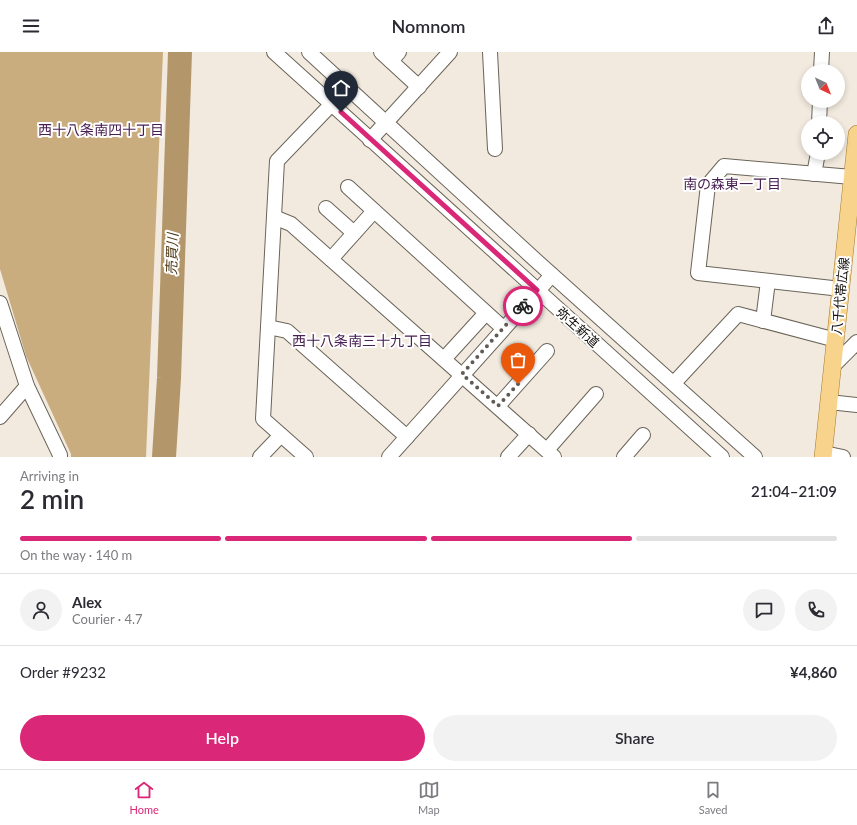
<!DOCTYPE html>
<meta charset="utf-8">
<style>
:root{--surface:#fff;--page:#f2f2f3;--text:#2b2b33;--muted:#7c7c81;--line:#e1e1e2;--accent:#db2777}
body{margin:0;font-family:Lato,"Noto Sans JP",sans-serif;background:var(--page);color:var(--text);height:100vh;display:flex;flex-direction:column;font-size:15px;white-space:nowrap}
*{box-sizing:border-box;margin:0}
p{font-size:13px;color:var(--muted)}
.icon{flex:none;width:22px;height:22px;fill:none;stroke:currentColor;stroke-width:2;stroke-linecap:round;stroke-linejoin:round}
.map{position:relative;height:405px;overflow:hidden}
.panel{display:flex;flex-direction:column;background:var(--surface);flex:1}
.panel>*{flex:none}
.needle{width:26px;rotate:137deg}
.fabs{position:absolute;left:801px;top:12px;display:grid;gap:8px}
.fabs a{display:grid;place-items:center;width:44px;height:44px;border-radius:50%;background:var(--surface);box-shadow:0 2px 6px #0003;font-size:20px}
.pin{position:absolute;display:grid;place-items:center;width:34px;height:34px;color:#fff;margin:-41px -17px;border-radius:50% 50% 50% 0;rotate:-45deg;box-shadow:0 0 4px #0007}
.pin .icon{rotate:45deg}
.courier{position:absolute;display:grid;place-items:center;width:40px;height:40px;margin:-20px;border:3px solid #db2777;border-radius:50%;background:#fff;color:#222;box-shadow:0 1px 5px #0007}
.summary em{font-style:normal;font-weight:600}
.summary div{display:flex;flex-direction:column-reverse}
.summary{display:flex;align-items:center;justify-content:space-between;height:68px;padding:0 20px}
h1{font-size:26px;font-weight:600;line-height:30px}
.bar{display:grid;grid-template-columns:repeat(4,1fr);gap:6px 4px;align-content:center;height:48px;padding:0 20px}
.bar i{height:5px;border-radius:3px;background:var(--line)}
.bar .on{background:var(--accent)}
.bar p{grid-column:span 4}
.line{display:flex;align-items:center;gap:10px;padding:0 20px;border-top:1px solid var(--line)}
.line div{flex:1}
.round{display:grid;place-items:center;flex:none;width:42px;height:42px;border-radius:21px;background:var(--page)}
.action{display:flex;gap:8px;margin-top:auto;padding:8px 20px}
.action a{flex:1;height:46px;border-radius:24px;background:var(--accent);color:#fff;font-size:16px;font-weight:600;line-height:46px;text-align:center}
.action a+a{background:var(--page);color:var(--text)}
header{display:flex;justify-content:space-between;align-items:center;height:52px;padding:0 20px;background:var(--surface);font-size:18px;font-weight:600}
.dock{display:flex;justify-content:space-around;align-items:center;height:56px;border-top:1px solid var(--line);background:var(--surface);font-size:11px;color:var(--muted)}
.dock a{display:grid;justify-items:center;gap:2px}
.dock .on{color:var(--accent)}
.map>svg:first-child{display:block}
.forest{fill:#c9ad7f}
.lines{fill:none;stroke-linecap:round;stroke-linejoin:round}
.river{stroke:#b3976a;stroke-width:24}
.minor-casing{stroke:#6a6459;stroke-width:16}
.major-casing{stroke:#a47b2d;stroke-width:18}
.minor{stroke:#fff;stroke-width:14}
.major{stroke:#f8d38c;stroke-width:17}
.done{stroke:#605c55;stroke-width:4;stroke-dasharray:0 7.2}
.route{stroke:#db2777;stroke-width:5}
.labels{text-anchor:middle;stroke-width:4;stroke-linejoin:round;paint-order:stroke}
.street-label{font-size:13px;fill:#120f0b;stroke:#fff}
.neighbourhood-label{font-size:14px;fill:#492054;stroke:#fff}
.water-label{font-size:14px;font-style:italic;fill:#4d3914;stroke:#fff}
</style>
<header><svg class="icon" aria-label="menu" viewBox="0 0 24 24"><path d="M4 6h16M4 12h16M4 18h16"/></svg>Nomnom<svg class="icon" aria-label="share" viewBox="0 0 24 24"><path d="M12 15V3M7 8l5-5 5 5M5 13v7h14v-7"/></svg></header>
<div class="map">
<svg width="857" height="405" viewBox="0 0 857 405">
<rect width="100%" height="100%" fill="#f2eade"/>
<path class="forest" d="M0,0H163L146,405H71V402L26,304L0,217Z"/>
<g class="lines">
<path class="river" d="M164,405L169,326L180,0"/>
<defs>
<g id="minor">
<path d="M274,0L722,405"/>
<path d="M309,0L531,204L755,405"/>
<path d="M381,0L419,35"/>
<path d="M490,0L495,97"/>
<path d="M391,9L399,0"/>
<path d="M821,19L822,0"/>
<path d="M819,71L820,49"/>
<path d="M370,88L450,0"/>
<path d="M814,122L818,101"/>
<path d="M348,135L503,276"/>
<path d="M326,156L354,181"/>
<path d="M274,165L291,172L554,405"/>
<path d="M331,207L374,159"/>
<path d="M841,237L698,221L708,133L724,114L852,125"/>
<path d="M0,251L27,334L60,403V405"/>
<path d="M763,269L768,229"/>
<path d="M268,275L287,279L407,385"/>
<path d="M444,307L486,261"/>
<path d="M833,314L857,290"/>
<path d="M674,331L738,262L836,288"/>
<path d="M829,350L857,353"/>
<path d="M498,354L547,299"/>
<path d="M0,365L27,334"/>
<path d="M547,398L596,342"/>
<path d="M824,401L843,405"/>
<path d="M260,405L281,383"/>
<path d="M306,405L263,367L277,109L348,35"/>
<path d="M389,405L552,223"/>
<path d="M508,405L529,382"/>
<path d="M624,405L643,383"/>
</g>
<path id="major" d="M823,405L857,82"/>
</defs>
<use href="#minor" class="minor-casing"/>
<use href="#major" class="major-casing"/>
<use href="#minor" class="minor"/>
<use href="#major" class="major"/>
</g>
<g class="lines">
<path class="done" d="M518,332L498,354L462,322L523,254"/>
<path class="route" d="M341,60L537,238L523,254"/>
</g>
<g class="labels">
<g class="street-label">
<text transform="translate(840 244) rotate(-84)" y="5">八千代帯広線</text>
<text transform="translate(578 275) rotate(42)" y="5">弥生新道</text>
</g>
<g class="neighbourhood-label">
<text x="101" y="83">西十八条南四十丁目</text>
<text x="732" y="137">南の森東一丁目</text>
<text x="362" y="294">西十八条南三十九丁目</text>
</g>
<g class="water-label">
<text transform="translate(172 202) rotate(-88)" y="5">売買川</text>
</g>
</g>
</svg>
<div class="fabs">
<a><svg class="needle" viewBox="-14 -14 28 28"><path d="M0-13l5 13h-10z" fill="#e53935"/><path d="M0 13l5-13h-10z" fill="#7c7c81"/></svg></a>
<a><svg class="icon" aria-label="locate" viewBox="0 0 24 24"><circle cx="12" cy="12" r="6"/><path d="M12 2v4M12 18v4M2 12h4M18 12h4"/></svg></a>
</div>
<div class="pin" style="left:518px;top:332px;background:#ea580c"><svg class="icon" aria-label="bag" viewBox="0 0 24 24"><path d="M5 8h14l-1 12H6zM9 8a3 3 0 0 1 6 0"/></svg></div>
<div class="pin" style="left:341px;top:60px;background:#1f2937"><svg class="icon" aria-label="home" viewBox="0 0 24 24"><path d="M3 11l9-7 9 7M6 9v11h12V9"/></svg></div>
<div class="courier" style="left:523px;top:254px"><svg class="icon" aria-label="bike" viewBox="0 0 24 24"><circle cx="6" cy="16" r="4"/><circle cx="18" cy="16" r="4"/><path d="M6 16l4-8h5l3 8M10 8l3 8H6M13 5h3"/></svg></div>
</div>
<section class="panel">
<div class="summary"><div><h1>2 min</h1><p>Arriving in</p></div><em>21:04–21:09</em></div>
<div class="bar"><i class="on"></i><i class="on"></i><i class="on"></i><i></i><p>On the way · 140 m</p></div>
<div class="line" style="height:72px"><a class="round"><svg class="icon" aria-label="person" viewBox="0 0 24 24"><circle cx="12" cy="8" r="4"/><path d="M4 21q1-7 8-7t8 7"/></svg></a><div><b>Alex</b><p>Courier · 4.7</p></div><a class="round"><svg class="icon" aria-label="chat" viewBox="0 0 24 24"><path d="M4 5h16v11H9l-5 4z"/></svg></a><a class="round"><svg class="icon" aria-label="phone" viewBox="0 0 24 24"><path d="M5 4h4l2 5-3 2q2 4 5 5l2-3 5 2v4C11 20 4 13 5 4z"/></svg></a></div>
<div class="line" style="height:52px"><div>Order #9232</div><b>¥4,860</b></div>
<div class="action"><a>Help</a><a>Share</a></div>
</section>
<nav class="dock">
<a class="on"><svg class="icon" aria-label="home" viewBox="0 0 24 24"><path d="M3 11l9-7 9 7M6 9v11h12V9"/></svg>Home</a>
<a><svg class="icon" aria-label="map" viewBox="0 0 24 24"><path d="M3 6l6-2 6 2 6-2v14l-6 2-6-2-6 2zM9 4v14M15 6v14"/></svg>Map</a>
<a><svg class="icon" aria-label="saved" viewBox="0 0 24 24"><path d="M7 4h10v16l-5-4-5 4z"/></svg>Saved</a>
</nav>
